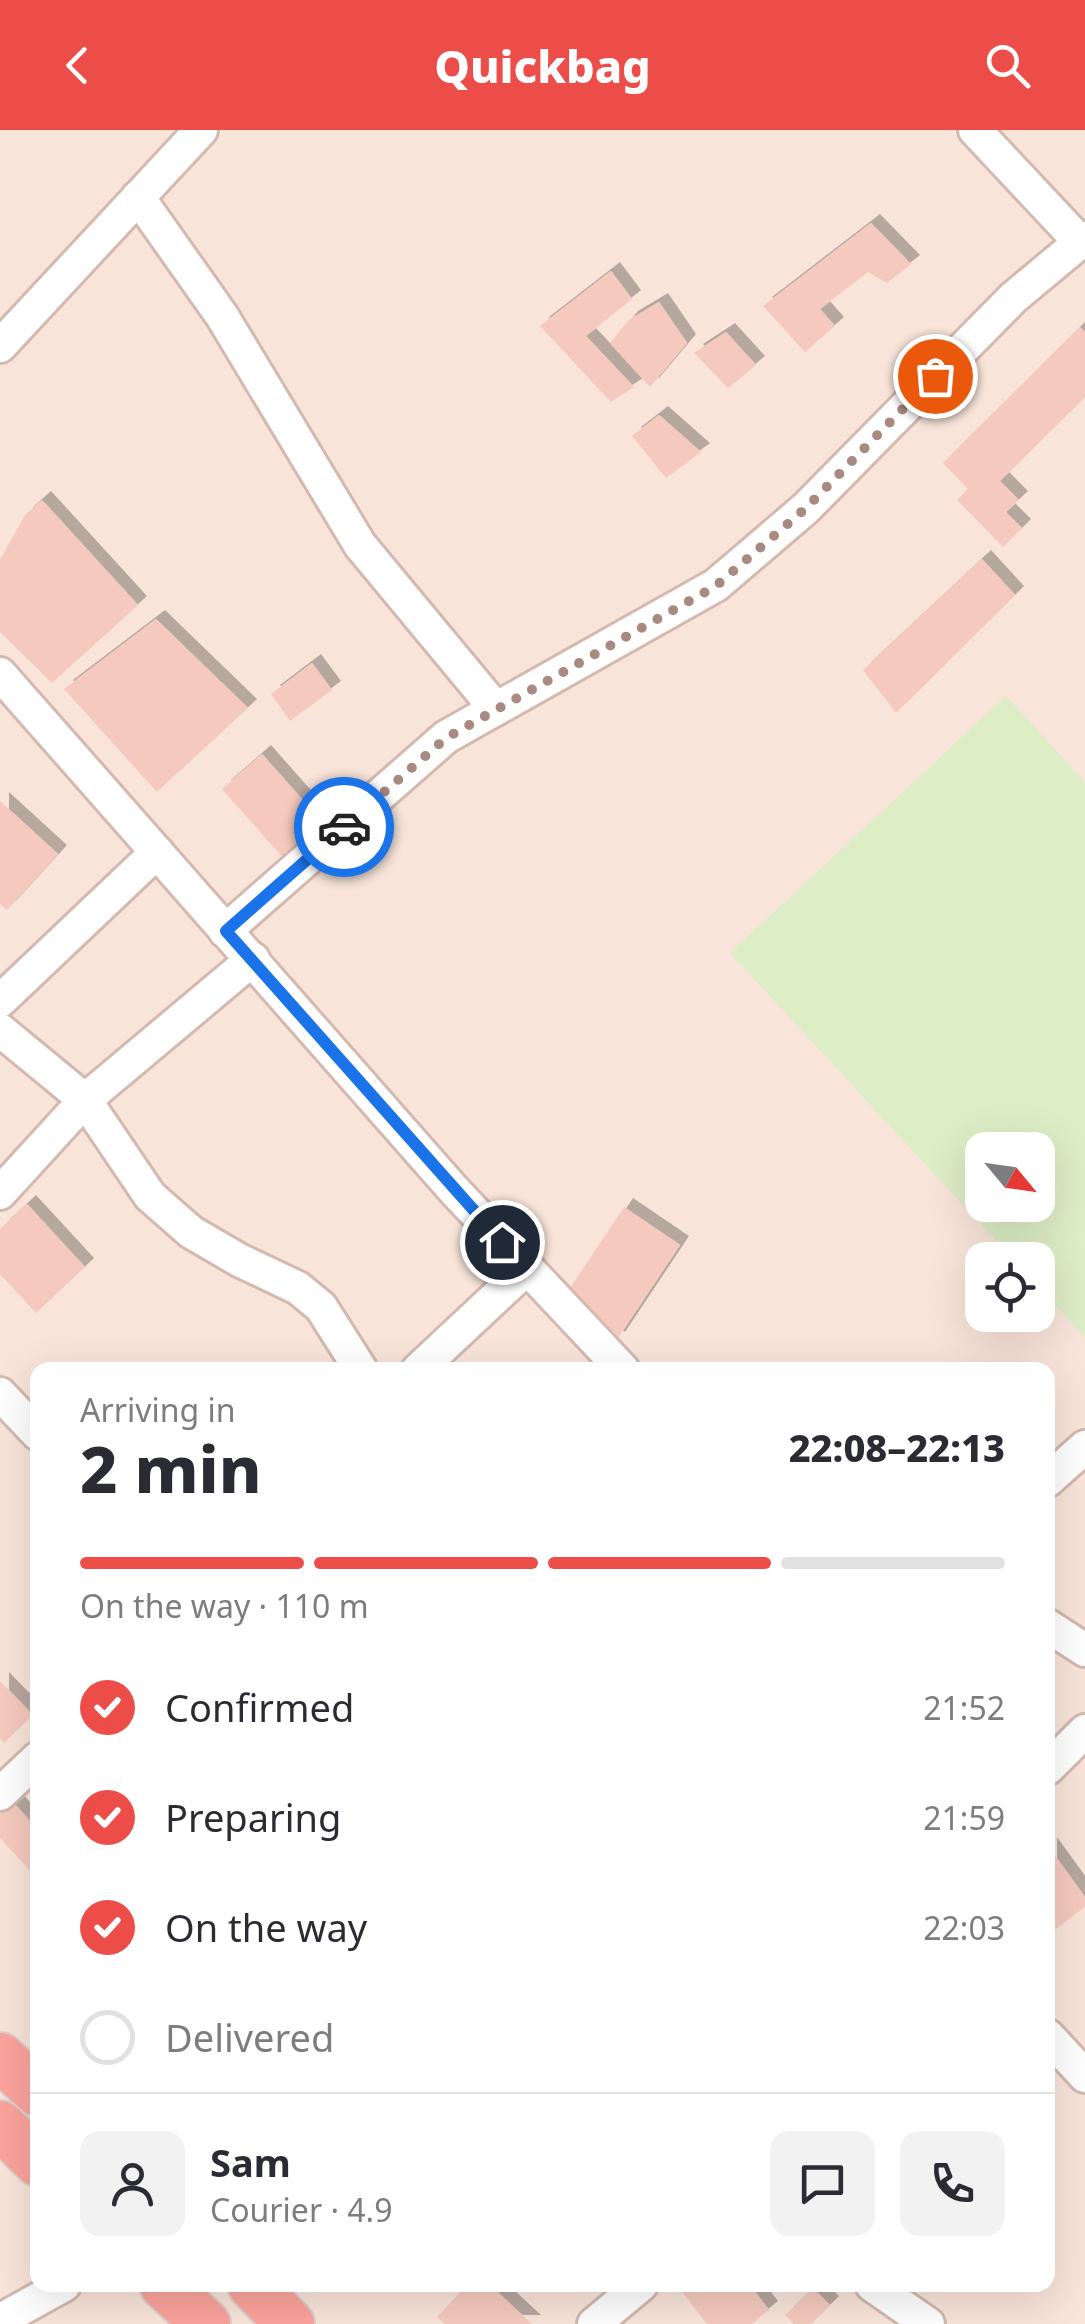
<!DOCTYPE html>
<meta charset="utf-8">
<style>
:root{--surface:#fff;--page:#f2f2f3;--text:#2b2b33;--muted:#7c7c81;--line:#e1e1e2;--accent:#ed4d48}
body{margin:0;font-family:"Noto Sans",sans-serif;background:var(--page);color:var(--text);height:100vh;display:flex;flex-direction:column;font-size:38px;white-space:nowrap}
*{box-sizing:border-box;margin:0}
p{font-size:32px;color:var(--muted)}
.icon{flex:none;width:55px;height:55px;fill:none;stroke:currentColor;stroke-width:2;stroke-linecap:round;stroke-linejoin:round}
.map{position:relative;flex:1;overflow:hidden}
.details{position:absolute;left:30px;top:1232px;width:1025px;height:930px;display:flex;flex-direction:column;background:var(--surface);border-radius:20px;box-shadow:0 10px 40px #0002}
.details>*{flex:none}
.needle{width:65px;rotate:119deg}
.controls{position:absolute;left:965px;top:1002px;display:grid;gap:20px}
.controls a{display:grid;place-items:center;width:90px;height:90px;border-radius:20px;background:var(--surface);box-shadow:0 10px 40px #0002;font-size:50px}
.pin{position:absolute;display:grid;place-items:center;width:85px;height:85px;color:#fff;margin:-42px;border:5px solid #fff;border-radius:50%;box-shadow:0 2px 10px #0007}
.courier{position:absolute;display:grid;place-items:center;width:100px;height:100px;margin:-50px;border:8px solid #1a73e8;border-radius:50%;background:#fff;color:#222;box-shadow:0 2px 12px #0007}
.headline em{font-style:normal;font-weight:800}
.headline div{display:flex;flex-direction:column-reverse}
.headline{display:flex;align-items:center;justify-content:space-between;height:170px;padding:0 50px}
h1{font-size:65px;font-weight:800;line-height:75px}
.bar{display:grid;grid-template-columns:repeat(4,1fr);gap:15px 10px;align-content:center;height:120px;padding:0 50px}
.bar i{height:12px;border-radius:8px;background:var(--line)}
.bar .active{background:var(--accent)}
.bar p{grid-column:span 4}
.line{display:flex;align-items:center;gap:25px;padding:0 50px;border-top:2px solid var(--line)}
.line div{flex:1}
.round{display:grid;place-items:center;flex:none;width:105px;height:105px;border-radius:20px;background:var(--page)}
ol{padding:0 50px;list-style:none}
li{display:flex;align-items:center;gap:30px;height:110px}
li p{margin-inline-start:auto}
li .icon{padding:10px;border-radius:50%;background:var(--accent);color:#fff;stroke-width:4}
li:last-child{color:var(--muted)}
li i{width:55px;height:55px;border:5px solid var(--line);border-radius:50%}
header{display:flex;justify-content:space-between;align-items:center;height:130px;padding:0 50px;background:var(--accent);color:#fff;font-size:45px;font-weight:800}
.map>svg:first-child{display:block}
.residential{fill:#f8e4d9;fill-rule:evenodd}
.green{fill:#ddedc5;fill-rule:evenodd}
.building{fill:#f5c9be;filter:url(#shadow)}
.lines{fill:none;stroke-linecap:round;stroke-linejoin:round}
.minor-casing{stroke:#d3b9af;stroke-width:38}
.highway-casing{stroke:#dacfcc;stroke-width:52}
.minor{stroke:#fff;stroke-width:32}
.highway{stroke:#faa39c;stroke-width:48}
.done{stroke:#a88a81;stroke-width:10;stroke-dasharray:0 18}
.route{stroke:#1a73e8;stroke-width:12}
</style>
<header><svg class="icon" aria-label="back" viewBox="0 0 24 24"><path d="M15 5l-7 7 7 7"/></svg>Quickbag<svg class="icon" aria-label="search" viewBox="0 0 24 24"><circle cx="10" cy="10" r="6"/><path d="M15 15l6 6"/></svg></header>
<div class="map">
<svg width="1085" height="2194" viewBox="0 0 1085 2194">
<defs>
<filter id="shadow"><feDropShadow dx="9" dy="-9" stdDeviation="0" flood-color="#0004"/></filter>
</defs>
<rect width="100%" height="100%" fill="#fdf1e8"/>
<path class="residential" d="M0,0H1085V2194H0ZM982,1020H1038V1075H982ZM982,1130H1038V1185H982ZM38,1240H1048V2155H38Z"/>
<path class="green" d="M1006,566L1085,652V1207L1038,1156V1130H1014L730,823ZM982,1020H1038V1075H982Z"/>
<g class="building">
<path d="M871,93L911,134L887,153L868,142L820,179L835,196L805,222L763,176Z"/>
<path d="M611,141L632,169L586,206L634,257L611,272L540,196Z"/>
<path d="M659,172L687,213L650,257L610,213L629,190Z"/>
<path d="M1080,197L1085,202V267L1000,351L1019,370L1006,382L1022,398L1003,417L957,370L968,359L943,333Z"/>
<path d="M726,202L756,235L728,258L694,223Z"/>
<path d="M659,285L701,322L666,348L632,306Z"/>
<path d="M42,370L138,475L52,553L0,502V430L25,385Z"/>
<path d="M982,429L1015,465L896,583L863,540Z"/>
<path d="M156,489L248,578L157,662L64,559Z"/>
<path d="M312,533L332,560L290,591L271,564Z"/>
<path d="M262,624L324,694L285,730L222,659Z"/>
<path d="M0,671L58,724L7,780L0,774Z"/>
<path d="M27,1074L85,1137L36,1183L0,1144V1099Z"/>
<path d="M624,1077L680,1115L616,1211L560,1173Z"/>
<path d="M0,1551L33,1585L4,1613L0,1608Z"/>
<path d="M13,1672L38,1700V1749L0,1708V1684Z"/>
<path d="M1048,1716L1085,1767V1777L1048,1805Z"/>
<path d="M467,2155H490L532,2194H445L437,2187Z"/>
<path d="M677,2155H750L769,2180L752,2194H707Z"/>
<path d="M813,2158L830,2175L811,2194H794L785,2185Z"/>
</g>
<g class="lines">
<defs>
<g id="minor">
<path d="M975,0L1080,112"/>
<path d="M138,67L222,186L360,415L496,579"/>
<path d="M0,216L201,0"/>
<path d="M0,544L453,1059L623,1240"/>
<path d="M225,801L446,607L716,455L806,378L1013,168L1085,108"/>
<path d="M0,871L157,722"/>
<path d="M0,900L85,970L150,1066L191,1102L239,1130L298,1158L321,1177L361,1240"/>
<path d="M0,1063L85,970L253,829"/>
<path d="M418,1240L527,1138"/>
<path d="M0,1264L38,1304"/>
<path d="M1048,1350L1085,1317"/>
<path d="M1048,1496L1085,1520"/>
<path d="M1048,1638L1085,1601"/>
<path d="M0,1664L38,1628"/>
<path d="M1048,1906L1085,1946"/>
<path d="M872,2155L928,2194"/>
<path d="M0,2194L8,2186L64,2155"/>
<path d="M594,2194L641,2155"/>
</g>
<g id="highway">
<path d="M0,1927L38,1962"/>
<path d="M0,1995L38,2032"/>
<path d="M164,2155L206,2194"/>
<path d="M252,2155L290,2194"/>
</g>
</defs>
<use href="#minor" class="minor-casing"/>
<use href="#highway" class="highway-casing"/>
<use href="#minor" class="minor"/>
<use href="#highway" class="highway"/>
</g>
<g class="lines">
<path class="done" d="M344,697L446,608L716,456L806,378L935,246"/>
<path class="route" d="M344,697L226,801L502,1112"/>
</g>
</svg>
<div class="controls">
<a><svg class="needle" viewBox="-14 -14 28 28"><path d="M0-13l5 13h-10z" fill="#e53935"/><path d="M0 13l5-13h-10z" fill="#7c7c81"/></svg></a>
<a><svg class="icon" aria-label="locate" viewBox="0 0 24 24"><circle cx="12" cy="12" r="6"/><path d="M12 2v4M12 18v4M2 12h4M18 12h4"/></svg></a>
</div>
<div class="pin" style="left:935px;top:246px;background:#ea580c"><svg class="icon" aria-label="bag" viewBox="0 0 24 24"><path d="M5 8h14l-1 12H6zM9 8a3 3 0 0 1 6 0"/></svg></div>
<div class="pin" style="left:502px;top:1112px;background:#1f2937"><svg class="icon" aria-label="home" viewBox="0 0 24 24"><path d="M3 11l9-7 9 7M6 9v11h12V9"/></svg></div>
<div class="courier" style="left:344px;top:697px"><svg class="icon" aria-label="car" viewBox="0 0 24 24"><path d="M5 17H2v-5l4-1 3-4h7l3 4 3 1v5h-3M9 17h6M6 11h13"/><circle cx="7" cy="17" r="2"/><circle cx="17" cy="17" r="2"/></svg></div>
<section class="details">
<div class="headline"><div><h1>2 min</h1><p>Arriving in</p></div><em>22:08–22:13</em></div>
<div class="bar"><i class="active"></i><i class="active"></i><i class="active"></i><i></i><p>On the way · 110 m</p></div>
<ol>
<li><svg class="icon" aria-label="check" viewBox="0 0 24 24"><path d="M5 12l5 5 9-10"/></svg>Confirmed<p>21:52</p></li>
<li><svg class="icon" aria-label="check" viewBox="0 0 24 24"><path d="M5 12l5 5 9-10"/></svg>Preparing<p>21:59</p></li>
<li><svg class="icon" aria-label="check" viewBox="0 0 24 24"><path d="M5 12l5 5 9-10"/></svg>On the way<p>22:03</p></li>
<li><i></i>Delivered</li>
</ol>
<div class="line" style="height:180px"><a class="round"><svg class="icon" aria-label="person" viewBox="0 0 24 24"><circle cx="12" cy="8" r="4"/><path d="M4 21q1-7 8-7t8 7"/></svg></a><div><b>Sam</b><p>Courier · 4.9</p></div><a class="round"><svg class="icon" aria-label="chat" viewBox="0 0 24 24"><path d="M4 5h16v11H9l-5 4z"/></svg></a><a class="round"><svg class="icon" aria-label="phone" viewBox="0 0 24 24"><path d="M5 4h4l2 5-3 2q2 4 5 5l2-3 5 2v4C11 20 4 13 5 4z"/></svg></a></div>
</section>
</div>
